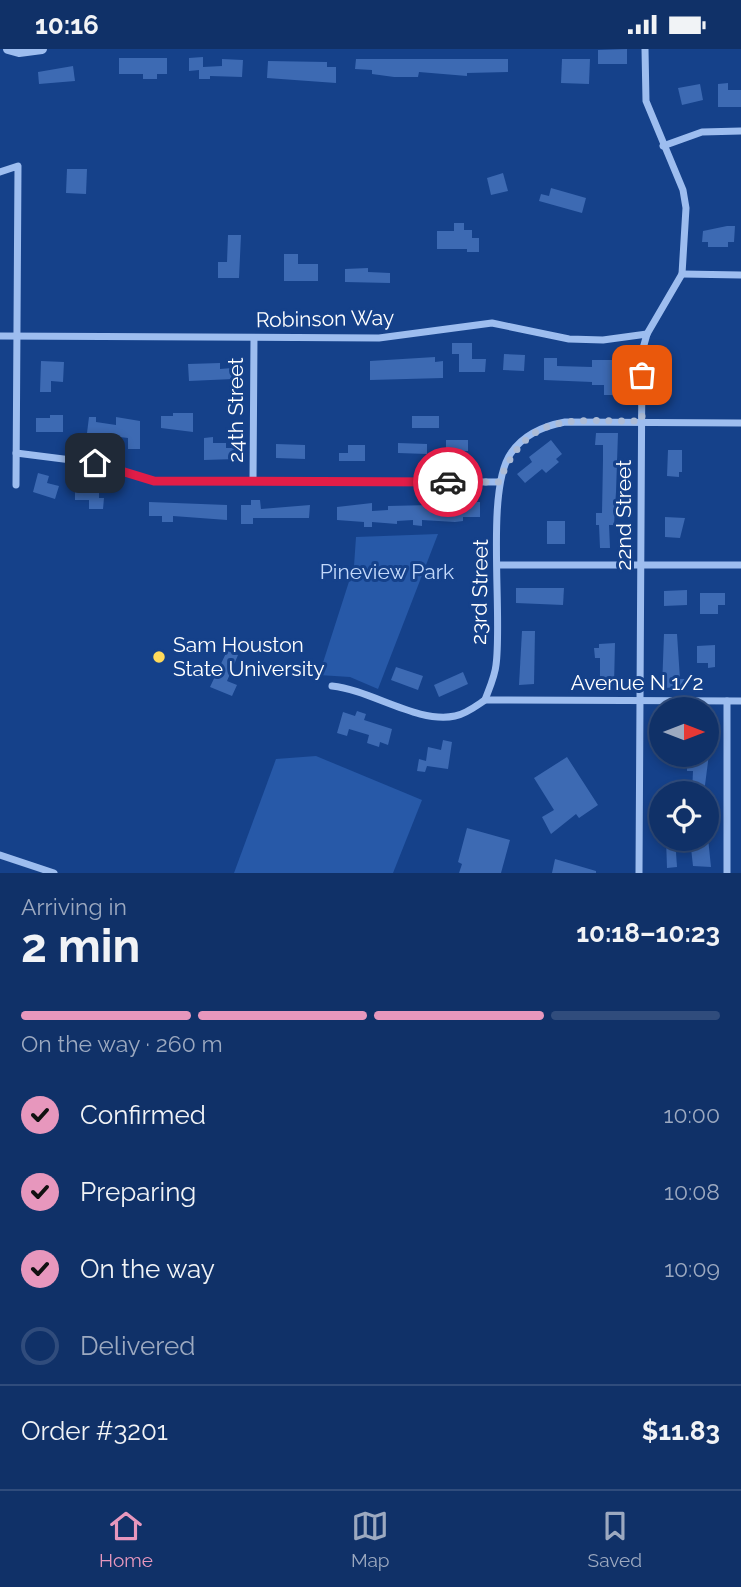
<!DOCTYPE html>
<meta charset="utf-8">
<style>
:root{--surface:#103168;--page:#19396e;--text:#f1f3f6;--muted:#9ca9c0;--line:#304c7c;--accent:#e797bd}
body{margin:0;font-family:Raleway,sans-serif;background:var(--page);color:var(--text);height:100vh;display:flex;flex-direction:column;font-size:26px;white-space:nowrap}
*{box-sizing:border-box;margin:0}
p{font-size:23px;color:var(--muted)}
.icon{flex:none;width:38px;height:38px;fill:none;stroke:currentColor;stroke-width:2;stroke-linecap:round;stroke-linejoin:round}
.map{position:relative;height:824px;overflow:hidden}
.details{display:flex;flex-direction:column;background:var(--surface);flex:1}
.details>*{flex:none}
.needle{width:46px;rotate:90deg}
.tools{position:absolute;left:649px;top:648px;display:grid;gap:14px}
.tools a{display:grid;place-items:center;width:70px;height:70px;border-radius:50%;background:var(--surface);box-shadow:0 4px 10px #0003,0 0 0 2px var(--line);font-size:35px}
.pin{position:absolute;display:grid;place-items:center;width:60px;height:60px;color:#fff;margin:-30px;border-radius:14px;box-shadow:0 4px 10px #0006}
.courier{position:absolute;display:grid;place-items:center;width:70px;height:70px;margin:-35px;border:5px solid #e11d48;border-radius:50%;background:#fff;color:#222;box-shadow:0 2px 9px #0007}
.head em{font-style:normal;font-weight:700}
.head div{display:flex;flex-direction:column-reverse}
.head{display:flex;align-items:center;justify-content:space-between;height:119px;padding:0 21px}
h1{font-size:46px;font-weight:700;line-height:52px}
.bar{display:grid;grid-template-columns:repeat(4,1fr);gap:10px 7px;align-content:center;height:84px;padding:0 21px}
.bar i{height:9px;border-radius:5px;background:var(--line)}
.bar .active{background:var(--accent)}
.bar p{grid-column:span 4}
.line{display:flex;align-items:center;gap:18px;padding:0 21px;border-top:2px solid var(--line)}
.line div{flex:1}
ol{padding:0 21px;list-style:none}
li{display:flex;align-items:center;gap:21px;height:77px}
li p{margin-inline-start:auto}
li .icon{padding:7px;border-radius:50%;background:var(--accent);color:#111;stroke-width:4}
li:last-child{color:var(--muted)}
li i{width:38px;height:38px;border:4px solid var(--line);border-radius:50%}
.status{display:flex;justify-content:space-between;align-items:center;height:49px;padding:0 35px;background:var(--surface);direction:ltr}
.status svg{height:19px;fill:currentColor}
.dock{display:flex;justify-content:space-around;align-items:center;height:98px;border-top:2px solid var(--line);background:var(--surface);font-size:19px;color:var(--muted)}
.dock a{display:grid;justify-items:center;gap:4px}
.dock .active{color:var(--accent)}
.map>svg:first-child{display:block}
.green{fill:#2759a8}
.building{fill:#3d6ab3}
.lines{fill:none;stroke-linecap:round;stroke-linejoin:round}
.minor{stroke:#9dbdef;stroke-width:7}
.tertiary{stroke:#9dbdef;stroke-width:10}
.done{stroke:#adbcd6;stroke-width:7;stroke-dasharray:0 12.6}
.route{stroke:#e11d48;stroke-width:9}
.poi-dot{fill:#ffda5b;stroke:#15418a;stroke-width:2.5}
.labels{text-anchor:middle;stroke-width:6;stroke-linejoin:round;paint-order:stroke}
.street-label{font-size:21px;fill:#fff;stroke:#15418a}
.park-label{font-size:21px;fill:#c3d9fb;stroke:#15418a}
.poi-label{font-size:21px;fill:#fff;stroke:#15418a;text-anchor:start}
</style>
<div class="status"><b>10:16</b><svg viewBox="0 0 49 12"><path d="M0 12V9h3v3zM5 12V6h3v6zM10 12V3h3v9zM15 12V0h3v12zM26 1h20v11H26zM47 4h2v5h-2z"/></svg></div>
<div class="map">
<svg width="741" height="824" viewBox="0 0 741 824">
<rect width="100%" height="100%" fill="#15418a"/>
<g class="green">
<path d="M438,485L378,640L350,628L319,626L354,517L356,488Z"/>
<path d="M316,707L422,751L393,824H234L276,710Z"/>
</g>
<g class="building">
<path d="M627,0V15H598V1Z"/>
<path d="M203,8V18L222,17V10L243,11L242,28L210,27V30H199V21L189,22V9Z"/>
<path d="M119,9H167V25H157V30H143V25H119Z"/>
<path d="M356,10H508V23L467,24V27L419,23L418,28H394L372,25V21L355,20Z"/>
<path d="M562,10H590L589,35L561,34Z"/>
<path d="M268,12L327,13V18H336V34L267,29Z"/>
<path d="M73,17L75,32L39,35L38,23Z"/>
<path d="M728,34V41H741V58H718V35Z"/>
<path d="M700,35L703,51L682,56L678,39Z"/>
<path d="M67,120H87L86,145L66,144Z"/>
<path d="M503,124L508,142L491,146L487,129Z"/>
<path d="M551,139L586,149L582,164L539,152L541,145L549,147Z"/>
<path d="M454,174H464V181H472V189H479V203H467V200H437V182H454Z"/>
<path d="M727,177H735L734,193H728V198H708V193H702L703,182Z"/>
<path d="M228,186H241L239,229H218V213H227Z"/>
<path d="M284,205H298V215H318V232H284Z"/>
<path d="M368,219V223L390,224V234L345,233V220Z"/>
<path d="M452,294H472V310H486L485,323H459V305H452Z"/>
<path d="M504,305L525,306L524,322L503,321Z"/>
<path d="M435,308V313L443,312V329L370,331V312Z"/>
<path d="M544,309H557V317L592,318V311H618L615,346H604V336H592V333L544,331Z"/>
<path d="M41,312L64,313L63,333L51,332V343H40Z"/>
<path d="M220,314V320L232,319L233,330L189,332L188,315Z"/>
<path d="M173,364H193V383L161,379V367H173Z"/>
<path d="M50,366H63V383H36V369H50Z"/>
<rect x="412" y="367" width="27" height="12"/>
<path d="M89,368H96V373L116,376V368L140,372V400H128V389L87,384Z"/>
<path d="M596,384H618L616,443L614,476H609L610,499H600L599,476H596V464H602L603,411V396H595Z"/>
<path d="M213,388V394H226V399H236V410L204,411V389Z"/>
<path d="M446,391H468V402H462L463,407H446Z"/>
<path d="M551,391L562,405L556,410L559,413L546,424L542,420L525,434L517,425L532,413L529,408Z"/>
<path d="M398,394L427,395V405L398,404Z"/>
<path d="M276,395L305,396V410L276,409Z"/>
<path d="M348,396H365V412H339V404H348Z"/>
<path d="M668,401H682V423H679V428L667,427Z"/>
<path d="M38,424L49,427L47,434L59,437L55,450L33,443Z"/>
<path d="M75,433H99V449H104L103,460H89V451H75Z"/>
<path d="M251,451H260L261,460L310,456L309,469H253V475H241V456H251Z"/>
<path d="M430,452L480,453V468H463V472L455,473L422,471V477L413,476V471L397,472V475L372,473V478H364V473L337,471V458L372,454V462L388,461V457L430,456Z"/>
<path d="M149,453L227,456V471L173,467V473H162V467H149Z"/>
<path d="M665,468L685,469L680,489L665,488Z"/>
<rect x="547" y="472" width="18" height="23"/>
<path d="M516,539H564L563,556L516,554Z"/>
<path d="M687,541V556L664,557V542Z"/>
<path d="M700,544H725V556H718V565H700Z"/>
<path d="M522,582H535L534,635L519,636Z"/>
<path d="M664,585H677L680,630H685V638L662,639Z"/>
<path d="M615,594L614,636H600V609H595L594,599H599V595Z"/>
<path d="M715,596V618L708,619V614H697V597Z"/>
<path d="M227,602L238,606L227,632L237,636L232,647L210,638Z"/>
<path d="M396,618L423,627L418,641L391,631Z"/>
<path d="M463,623L468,635L439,648L434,636Z"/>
<path d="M357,662L366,665L364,671L392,680L388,696L380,693L379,698L367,694L369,686L349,680L347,687L337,684L343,663L355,667Z"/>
<path d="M443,691L452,693L448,720L427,717L425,723L417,722L419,710L426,712L428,698L441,701Z"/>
<path d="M694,705H709L704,744H692L693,722H687V710H694Z"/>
<path d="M567,708L598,756L579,769L576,765L551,785L542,768L554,761L534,729Z"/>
<path d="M467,779L510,791L501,824H459L462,815L458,813Z"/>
<path d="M666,789H675L677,818L667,819Z"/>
<path d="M696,789H708L711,818L693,817L691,799H696Z"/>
<path d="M555,810L596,822V824H552Z"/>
</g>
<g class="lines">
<g class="minor">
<path d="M663,97L702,83L741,82"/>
<path d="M0,123L18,117L16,436"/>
<path d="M682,225L741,226"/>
<path d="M0,287L379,289L492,274L569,290L603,291L647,285"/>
<path d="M16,404L95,414L154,432L499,433"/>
<path d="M253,432L254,289"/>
<path d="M498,516H741"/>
<path d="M332,637C371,641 418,675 455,667C466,665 476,657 485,651L741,652"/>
<path d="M485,651C489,640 495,627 496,616C503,566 485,440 511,404C524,385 543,377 565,373L741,374"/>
<path d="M727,652V824"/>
<path d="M0,806L54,824"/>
<path d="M639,824L642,303L647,285L682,225L686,159L683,141L646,52L645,0"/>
</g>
<path class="tertiary" d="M8,0L19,3L42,0"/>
</g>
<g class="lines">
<path class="done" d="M448,433H499C529,359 573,373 642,372V326"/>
<path class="route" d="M95,414L154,432L448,433"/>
</g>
<circle class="poi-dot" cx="159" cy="608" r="7"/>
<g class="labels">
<g class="street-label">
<text transform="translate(325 270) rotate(-1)" y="7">Robinson Way</text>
<text transform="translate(236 361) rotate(-90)" y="7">24th Street</text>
<text transform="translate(624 466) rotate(-90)" y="7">22nd Street</text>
<text transform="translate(480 543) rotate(-89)" y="7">23rd Street</text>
<text x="637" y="641">Avenue N 1/2</text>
</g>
<g class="park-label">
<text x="387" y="530">Pineview Park</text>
</g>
<g class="poi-label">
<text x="173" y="603">Sam Houston<tspan x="173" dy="24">State University</tspan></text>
</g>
</g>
</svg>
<div class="tools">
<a><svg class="needle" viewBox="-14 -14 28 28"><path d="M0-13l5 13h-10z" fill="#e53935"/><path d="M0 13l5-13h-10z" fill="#9ca9c0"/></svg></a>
<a><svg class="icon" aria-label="locate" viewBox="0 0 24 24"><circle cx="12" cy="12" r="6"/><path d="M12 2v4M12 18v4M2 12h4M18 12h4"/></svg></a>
</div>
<div class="pin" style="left:642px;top:326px;background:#ea580c"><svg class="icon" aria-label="bag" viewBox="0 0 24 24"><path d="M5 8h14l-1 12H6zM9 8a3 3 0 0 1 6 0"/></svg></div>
<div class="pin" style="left:95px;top:414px;background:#1f2937"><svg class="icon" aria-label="home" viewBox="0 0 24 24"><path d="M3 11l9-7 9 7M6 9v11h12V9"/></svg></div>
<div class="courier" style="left:448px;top:433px"><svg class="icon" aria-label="car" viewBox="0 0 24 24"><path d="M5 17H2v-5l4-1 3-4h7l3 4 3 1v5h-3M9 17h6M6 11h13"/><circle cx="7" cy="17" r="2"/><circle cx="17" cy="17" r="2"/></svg></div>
</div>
<section class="details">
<div class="head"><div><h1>2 min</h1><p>Arriving in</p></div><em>10:18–10:23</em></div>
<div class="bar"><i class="active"></i><i class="active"></i><i class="active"></i><i></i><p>On the way · 260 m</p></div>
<ol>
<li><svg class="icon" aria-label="check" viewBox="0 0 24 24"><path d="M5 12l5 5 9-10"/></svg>Confirmed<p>10:00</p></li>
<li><svg class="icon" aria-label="check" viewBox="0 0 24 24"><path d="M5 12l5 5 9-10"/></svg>Preparing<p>10:08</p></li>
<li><svg class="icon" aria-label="check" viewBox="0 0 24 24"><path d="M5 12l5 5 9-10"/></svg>On the way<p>10:09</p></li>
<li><i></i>Delivered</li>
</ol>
<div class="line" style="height:91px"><div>Order #3201</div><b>$11.83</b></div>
</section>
<nav class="dock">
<a class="active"><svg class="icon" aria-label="home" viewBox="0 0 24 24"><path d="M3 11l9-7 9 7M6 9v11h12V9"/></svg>Home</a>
<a><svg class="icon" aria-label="map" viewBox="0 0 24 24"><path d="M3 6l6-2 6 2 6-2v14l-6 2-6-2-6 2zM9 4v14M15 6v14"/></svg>Map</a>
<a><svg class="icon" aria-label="saved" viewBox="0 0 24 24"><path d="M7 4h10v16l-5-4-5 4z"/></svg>Saved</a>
</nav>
